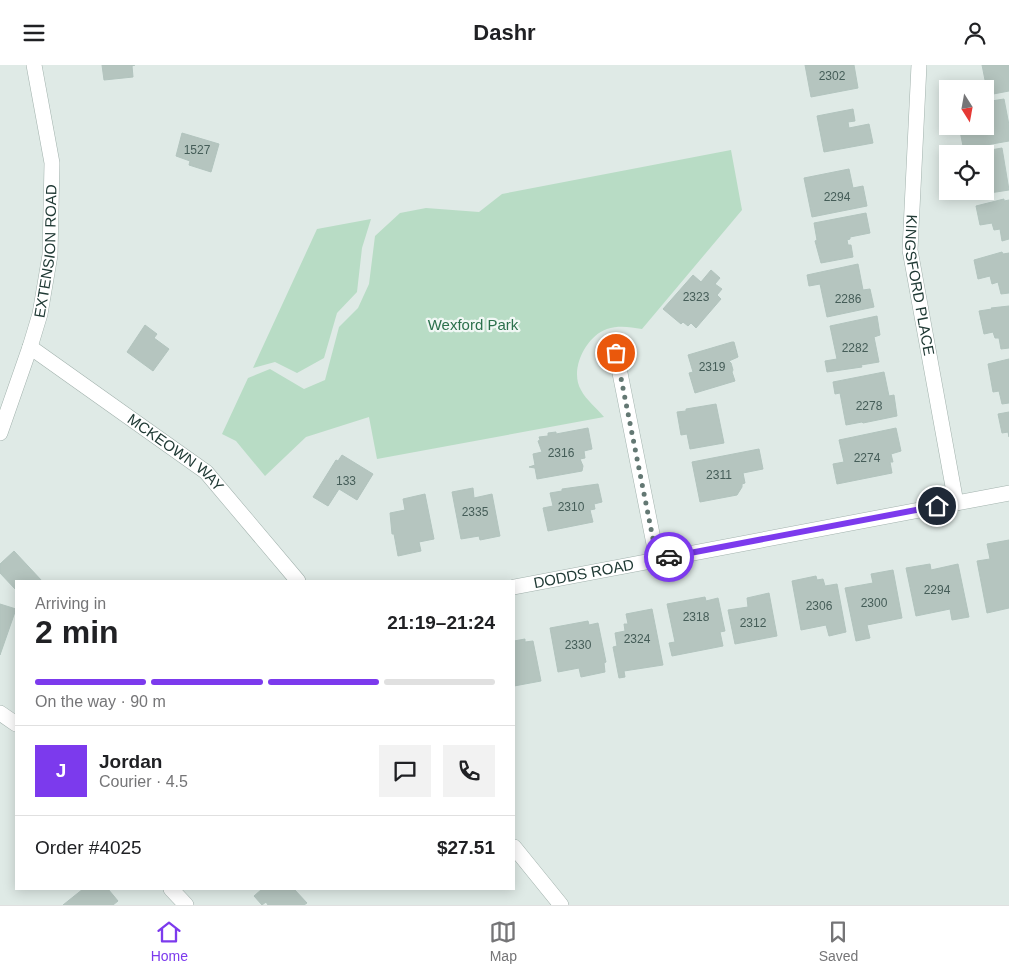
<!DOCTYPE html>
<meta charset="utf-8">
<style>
:root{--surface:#fff;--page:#f2f2f2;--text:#202124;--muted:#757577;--line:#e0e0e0;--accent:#7c3aed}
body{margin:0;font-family:Arial,sans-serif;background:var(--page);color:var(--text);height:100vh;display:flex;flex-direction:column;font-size:19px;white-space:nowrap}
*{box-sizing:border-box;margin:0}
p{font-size:16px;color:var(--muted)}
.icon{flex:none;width:28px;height:28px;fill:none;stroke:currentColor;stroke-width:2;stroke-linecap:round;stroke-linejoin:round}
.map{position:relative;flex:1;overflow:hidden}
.side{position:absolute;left:15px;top:515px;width:500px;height:310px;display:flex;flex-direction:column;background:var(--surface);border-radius:0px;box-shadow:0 2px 12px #0003}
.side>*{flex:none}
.needle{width:32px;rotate:169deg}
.tools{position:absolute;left:939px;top:15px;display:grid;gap:10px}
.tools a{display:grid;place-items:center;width:55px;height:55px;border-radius:0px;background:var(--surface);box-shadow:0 2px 12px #0003;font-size:25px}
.pin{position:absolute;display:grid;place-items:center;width:42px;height:42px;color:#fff;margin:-21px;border:2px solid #fff;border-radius:50%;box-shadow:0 1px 5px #0007}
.courier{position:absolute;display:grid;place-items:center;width:50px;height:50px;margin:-25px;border:4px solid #7c3aed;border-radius:50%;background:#fff;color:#222;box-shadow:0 1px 6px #0007}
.headline em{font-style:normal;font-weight:700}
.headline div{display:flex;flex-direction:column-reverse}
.headline{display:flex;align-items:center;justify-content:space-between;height:85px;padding:0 20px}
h1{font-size:32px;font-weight:700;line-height:38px}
.bar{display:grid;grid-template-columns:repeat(4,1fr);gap:8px 5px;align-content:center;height:60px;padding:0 20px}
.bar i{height:6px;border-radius:4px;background:var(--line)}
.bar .active{background:var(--accent)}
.bar p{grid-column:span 4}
.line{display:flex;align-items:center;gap:12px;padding:0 20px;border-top:1px solid var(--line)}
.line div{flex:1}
.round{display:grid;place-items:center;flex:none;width:52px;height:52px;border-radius:0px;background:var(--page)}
header{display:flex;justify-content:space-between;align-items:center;height:65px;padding:0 20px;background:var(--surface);font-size:22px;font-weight:700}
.tabs{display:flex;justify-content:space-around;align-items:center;height:70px;border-top:1px solid var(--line);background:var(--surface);font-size:14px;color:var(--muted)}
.tabs a{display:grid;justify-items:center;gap:2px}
.tabs .active{color:var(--accent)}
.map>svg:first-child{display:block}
.green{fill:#b8dcc5}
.building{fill:#b5c5bf;stroke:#b2c4be}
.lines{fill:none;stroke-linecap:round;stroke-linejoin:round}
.minor-casing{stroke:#a2b2ad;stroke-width:16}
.minor{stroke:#fff;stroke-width:15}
.done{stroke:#637873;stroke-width:5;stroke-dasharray:0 9}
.route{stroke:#7c3aed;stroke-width:6}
.labels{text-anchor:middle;stroke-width:4.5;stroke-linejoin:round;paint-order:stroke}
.number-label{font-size:12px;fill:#455d58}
.street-label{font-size:15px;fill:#203a35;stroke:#f0f7f4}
.park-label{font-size:15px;fill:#2b704c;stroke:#f0f7f4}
</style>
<header><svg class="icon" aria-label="menu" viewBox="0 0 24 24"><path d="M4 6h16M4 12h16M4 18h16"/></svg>Dashr<svg class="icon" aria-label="person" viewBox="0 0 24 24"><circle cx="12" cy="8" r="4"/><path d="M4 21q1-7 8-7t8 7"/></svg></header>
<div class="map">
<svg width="1009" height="840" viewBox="0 0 1009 840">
<rect width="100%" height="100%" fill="#dfeae6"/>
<g class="green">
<path d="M731,85L742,145L642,264C630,262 619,260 607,264C586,271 569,305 581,325C586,335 597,343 604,352L377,394L369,352L306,372L265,411L236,376L222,369L248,313L270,304L304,324L325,315L339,262L358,243L369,219L375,171L400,148L426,143L479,147L502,129Z"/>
<path d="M371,154L362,183L357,227L337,248L324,293L297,308L275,297L253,303L317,164Z"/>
</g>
<g class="building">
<path d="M102,0H135L132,1L133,12L104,15Z"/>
<path d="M805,0H854L858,23L811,32Z"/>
<path d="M982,0H1009V26L988,30Z"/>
<path d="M1004,34L1009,60V76L969,83L968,80L963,81L959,61H985V37Z"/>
<path d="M853,44L855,56L848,57L849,63L869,59L873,78L824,87L817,51Z"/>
<path d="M182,68L219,79L211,107L189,100L190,96L176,91Z"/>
<path d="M1002,83L1009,125L970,131L969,126H985V89H968Z"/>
<path d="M849,104L853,123L863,121L867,141L812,152L804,113Z"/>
<path d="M1004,134V136L1009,135V174L1002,176L1000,164L994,165L992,158L980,160L976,141Z"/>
<path d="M866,148L870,168L850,172V174L847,175L848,180H851L853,192L821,198L815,176L817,175L814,158Z"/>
<path d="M1002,187L1003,189L1009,188V228L1001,229L998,217L992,219L990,211L978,214L974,195Z"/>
<path d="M858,199L863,225L870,224L874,242L827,252L820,219L809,221L807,210Z"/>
<path d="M711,205L720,213L715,219L722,224L717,230L721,234L696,263L691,258L688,261L683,257L681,259L663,244L693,210L701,217Z"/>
<path d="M1009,241V283L1001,284L999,273H995L993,267L984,269L979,246L992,244L991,243Z"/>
<path d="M877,251L880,270L874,272L879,297L861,300L862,302L827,307L825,296L837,294L830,261Z"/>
<path d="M145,260L157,269L154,273L169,284L153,306L127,287Z"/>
<path d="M732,277H734L738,292L729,296L731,298L733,305L732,307L735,316L695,328L689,308L693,307L688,290Z"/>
<path d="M1009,294V338L1002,339L999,326L993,327L988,299Z"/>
<path d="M884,307L889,331L894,330L897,351L863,358L862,357L846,360L840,328L835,329L833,317Z"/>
<path d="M716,339L724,378L690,384L687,369L681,370L677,347L686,346V344Z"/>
<path d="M1009,347V372L1008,367L1002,368L998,349Z"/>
<path d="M588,363L592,384L584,386L585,393L580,394L583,401L582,406L537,414L535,403L529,402L535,400L533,389L542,387L538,376L540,375L539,372L548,371V368L556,367V369Z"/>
<path d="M896,363L901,386L891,389L893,397H890L892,408L837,419L833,399L844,397L839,375Z"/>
<path d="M759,384L763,404L743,408L745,418L742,419V422L737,430L700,437L692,397Z"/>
<path d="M342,390L373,409L357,435L339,424L328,441L313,432L336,395L338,396Z"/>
<path d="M598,419L602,437L594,439L595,444L590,445L593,457L548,466L543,443L553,441L550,428L562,426V424Z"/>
<path d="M473,423L474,433L492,429L500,471L480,475L479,471L461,474L452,427Z"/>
<path d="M425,429L434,474L419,477L421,486L398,491L394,469H392L390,448L405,445L403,434Z"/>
<path d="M1009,475V543L987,548L977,496L990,494L987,479Z"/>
<path d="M14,486L42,516H16V525L0,508V499Z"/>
<path d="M930,499L931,505L958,499L969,552L952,555L950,544L916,551L906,503Z"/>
<path d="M893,505L902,553L867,560L870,573L856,576L845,523L873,518L871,509Z"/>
<path d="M816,511L817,515L823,514L825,521L837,519L846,567L829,571L826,560L801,565L792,516Z"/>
<path d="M769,528L777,571L735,579L728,545L748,542L747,533Z"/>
<path d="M705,532L706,536L718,533L725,566L720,567L723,581L672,591L669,578L675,577L667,539Z"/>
<path d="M0,539L16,544L0,590Z"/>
<path d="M652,544L663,600L624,606L625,612L619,613L613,582L617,581L615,568L625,566L624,559H628L626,549Z"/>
<path d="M588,556L589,560L598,558L606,597L604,598L605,607L581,612L579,603L558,607L550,563Z"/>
<path d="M525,574V577L533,576L541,616L514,621V576Z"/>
<path d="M83,824H108L118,836L113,840H63Z"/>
<path d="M262,824H294L307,838L304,840H268L266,837L262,840L254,831Z"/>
</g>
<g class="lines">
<defs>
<g id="minor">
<path id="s1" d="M919,0L910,185L956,438"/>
<path id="s2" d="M30,282L206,407L298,516"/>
<path d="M616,288L657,494"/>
<path id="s3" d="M0,368L30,282L40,249L50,190L52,98L34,0"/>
<path id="s4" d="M514,522L1009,428"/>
<path d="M0,648L16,659"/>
<path d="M514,782L561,840"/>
<path d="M171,824L186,840"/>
</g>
</defs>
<use href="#minor" class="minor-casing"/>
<use href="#minor" class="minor"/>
</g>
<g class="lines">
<path class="done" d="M616,288L657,494L669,492"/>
<path class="route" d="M669,492L937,441"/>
</g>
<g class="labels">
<g class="number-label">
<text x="832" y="15">2302</text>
<text x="197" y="89">1527</text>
<text x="837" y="136">2294</text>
<text x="696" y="236">2323</text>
<text x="848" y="238">2286</text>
<text x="855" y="287">2282</text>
<text x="712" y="306">2319</text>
<text x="869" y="345">2278</text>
<text x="561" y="392">2316</text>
<text x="867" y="397">2274</text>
<text x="719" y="414">2311</text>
<text x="346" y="420">133</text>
<text x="571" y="446">2310</text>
<text x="475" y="451">2335</text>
<text x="937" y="529">2294</text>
<text x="874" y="542">2300</text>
<text x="819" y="545">2306</text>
<text x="696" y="556">2318</text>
<text x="753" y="562">2312</text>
<text x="637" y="578">2324</text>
<text x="578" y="584">2330</text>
</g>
<g class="street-label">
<text dy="5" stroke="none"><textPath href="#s3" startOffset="189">EXTENSION ROAD</textPath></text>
<text dy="5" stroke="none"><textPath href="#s1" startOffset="221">KINGSFORD PLACE</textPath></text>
<text dy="5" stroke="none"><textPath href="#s2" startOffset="180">MCKEOWN WAY</textPath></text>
<text dy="5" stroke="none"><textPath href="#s4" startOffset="71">DODDS ROAD</textPath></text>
</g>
<g class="park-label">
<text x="473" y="265">Wexford Park</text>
</g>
</g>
</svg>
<div class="tools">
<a><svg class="needle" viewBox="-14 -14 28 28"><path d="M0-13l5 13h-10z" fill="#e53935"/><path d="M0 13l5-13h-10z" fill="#757577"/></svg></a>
<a><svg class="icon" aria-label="locate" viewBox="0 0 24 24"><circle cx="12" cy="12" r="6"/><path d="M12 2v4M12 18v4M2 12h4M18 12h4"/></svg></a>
</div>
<div class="pin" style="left:616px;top:288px;background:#ea580c"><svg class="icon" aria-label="bag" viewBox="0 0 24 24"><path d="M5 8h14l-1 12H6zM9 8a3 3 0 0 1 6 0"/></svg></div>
<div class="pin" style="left:937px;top:441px;background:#1f2937"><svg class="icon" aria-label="home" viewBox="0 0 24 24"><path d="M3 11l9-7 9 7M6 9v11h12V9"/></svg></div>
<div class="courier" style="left:669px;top:492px"><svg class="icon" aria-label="car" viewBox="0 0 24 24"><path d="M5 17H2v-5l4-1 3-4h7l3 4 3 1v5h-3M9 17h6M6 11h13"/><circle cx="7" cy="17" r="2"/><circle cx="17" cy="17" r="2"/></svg></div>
<section class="side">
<div class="headline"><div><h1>2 min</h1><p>Arriving in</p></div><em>21:19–21:24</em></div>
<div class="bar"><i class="active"></i><i class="active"></i><i class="active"></i><i></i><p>On the way · 90 m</p></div>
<div class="line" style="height:90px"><b class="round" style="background:var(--accent);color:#fff">J</b><div><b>Jordan</b><p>Courier · 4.5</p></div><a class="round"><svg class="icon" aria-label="chat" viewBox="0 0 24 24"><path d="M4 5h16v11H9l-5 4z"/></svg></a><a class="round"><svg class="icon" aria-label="phone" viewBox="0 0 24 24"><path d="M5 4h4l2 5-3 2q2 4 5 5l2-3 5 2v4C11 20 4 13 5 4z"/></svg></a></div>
<div class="line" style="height:65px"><div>Order #4025</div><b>$27.51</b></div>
</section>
</div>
<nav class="tabs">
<a class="active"><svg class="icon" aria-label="home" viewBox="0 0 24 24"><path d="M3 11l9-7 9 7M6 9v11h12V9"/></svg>Home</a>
<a><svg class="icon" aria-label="map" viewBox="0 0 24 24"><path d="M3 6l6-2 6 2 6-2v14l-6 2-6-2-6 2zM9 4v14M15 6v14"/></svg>Map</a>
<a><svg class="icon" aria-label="saved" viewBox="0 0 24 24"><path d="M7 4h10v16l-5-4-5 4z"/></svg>Saved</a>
</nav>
